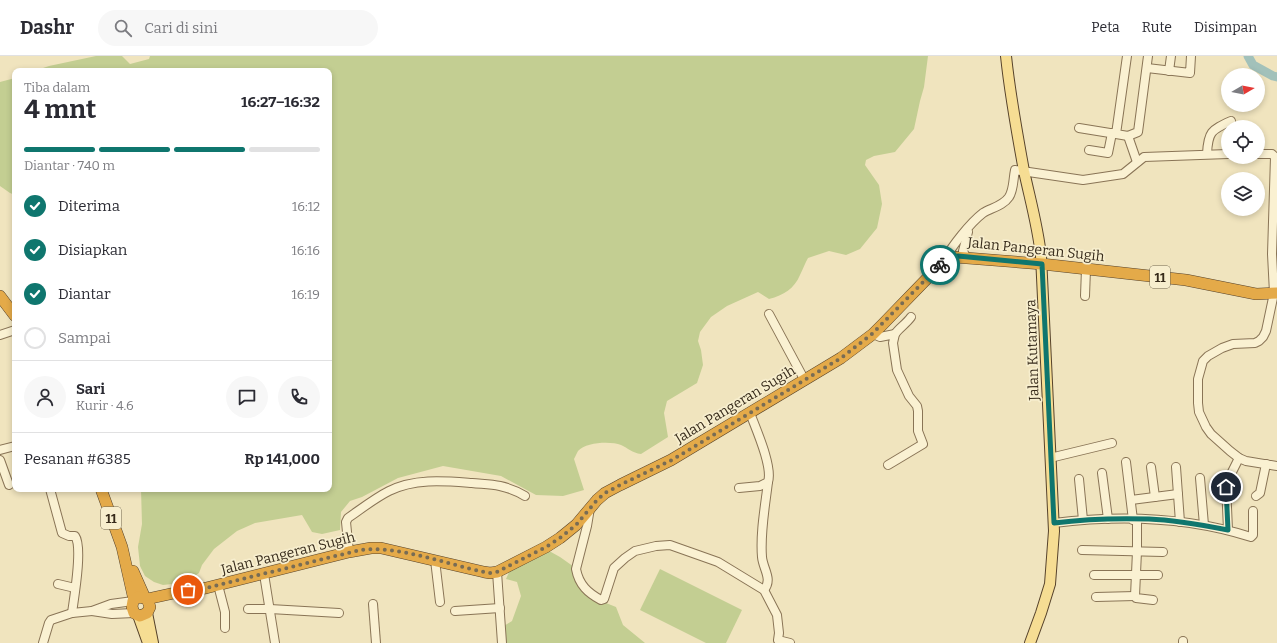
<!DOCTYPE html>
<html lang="id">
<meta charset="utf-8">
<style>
:root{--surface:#fff;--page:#f7f7f7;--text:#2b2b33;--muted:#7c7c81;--line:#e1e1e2;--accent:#0f766e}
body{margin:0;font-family:Bitter,serif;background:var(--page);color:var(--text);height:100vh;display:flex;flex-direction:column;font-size:15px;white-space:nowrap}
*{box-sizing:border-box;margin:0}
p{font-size:13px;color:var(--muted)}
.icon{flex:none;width:22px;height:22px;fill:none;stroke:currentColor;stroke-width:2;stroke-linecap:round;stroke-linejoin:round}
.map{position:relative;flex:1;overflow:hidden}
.sheet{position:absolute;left:12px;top:12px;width:320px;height:424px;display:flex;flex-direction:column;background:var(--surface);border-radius:8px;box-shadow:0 2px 6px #0003}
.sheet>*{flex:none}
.needle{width:26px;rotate:80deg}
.controls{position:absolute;left:1221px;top:12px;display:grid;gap:8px}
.controls a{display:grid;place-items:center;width:44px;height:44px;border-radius:50%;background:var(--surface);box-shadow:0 2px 6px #0003;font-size:20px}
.pin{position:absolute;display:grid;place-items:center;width:34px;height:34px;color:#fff;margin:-17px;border:2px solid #fff;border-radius:50%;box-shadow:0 1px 4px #0007}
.courier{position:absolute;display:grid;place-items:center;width:40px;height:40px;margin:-20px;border:3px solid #0f766e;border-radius:50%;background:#fff;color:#222;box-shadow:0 1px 5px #0007}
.overview em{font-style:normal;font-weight:700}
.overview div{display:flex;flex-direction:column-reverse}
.overview{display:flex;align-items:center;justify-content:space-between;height:68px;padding:0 12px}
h1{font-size:26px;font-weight:700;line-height:30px}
.bar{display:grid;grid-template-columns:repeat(4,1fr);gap:6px 4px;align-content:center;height:48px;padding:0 12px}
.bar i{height:5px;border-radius:3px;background:var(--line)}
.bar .on{background:var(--accent)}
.bar p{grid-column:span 4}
.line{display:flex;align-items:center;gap:10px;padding:0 12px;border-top:1px solid var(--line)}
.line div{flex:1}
.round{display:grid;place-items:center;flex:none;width:42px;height:42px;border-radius:21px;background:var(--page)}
ol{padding:0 12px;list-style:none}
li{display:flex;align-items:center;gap:12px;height:44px}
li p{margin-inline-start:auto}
li .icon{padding:4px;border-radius:50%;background:var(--accent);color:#fff;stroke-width:4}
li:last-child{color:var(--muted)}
li i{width:22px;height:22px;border:2px solid var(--line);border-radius:50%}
header{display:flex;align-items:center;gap:24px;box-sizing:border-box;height:56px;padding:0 20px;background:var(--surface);border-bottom:1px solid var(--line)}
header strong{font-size:19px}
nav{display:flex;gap:22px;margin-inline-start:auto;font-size:14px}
.search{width:280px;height:36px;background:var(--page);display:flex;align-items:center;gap:10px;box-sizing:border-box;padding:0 14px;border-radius:22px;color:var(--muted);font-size:15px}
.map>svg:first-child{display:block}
.green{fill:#c3ce92}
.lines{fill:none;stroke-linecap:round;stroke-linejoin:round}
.river{stroke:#a2c1ba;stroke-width:9}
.minor-casing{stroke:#897456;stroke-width:10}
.major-casing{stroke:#56422b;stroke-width:12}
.highway-casing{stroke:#56422b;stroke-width:12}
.minor{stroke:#faf1d2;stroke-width:8}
.major{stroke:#f6dd93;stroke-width:10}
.highway{stroke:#e4aa49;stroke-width:11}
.done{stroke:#786c54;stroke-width:4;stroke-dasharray:0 7.2}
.route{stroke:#0f766e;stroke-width:5}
.labels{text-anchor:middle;stroke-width:3.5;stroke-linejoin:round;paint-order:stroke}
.shield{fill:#f7eece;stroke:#716651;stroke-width:1}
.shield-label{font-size:13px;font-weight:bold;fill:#372b1b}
.street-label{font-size:14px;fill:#372b1b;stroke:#f7eece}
</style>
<header>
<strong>Dashr</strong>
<div class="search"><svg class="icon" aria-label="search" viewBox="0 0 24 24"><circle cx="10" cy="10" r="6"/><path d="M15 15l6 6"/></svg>Cari di sini</div>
<nav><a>Peta</a><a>Rute</a><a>Disimpan</a></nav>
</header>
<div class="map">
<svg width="1277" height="587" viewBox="0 0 1277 587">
<rect width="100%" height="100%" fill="#f0e4be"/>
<g class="green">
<path d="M96,0H122L130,8L149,3L150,0H928L924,31L920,45L914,73L895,96L874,100L866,104L865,109L879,129L882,148L877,172L860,193L846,199L829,195L808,202C805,207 803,213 800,219C794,233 784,239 769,243L758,236L727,250L711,261L700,276L698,285L701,294L703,309L697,327L667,345L664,357L668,381L641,398C632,397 628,392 621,389C611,385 586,386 578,395C577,397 575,401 574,403L584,434L563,440L536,439L501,420L443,410L398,422L362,441L350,445L341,456L340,474L322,478L312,476L302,459L255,467L237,475L214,493L202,509L199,517L190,523L172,528L163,529L154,526L145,520L140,510L138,491L142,468L141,433H329V15H34L49,10Z"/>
<path d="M15,22V139L10,137L0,130V26Z"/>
<path d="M542,491L560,501L577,513L588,535L601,545L616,551L623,569L645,587H502V571L512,565L521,540L517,526L506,523L514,505Z"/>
<path d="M660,513L742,554L726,587H706L640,554Z"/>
</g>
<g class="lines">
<path class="river" d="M1248,0L1253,9L1273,20L1277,21"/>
<defs>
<g id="minor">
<path d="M1127,0L1116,78L1128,80"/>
<path d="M1147,12L1190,17L1191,0"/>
<path d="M1169,15L1171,0"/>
<path d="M1079,72L1116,78"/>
<path d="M1089,94L1108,97L1112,77"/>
<path d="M1207,98C1208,76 1211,74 1231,65"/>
<path d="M1258,98H1272L1275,101L1272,198L1274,237L1266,275L1263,281L1259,285L1255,287L1233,288L1222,292L1208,300L1203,305L1198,323V347L1199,356L1206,371L1211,378L1230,395L1239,402L1246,405L1277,410"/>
<path d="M1137,106L1128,80L1138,76L1148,0"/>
<path d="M966,201L963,195L968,176"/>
<path d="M944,205C951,191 970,167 983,157C991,152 1003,150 1009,141C1014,133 1013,123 1015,114L1083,124L1123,118L1144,101L1228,98"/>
<path d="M1085,240L1086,213"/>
<path d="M769,258L804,323"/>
<path d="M873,278L880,281L895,278L893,287L897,314L909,340L917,350L918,355V375L923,388L888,409"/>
<path d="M895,278C899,272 906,268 911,261"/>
<path d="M0,279L15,274"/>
<path d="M0,394L15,390"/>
<path d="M1050,402L1112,387"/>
<path d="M0,404L9,429"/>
<path d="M1126,406L1133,464"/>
<path d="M1151,411L1155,441"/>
<path d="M1176,411L1180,466"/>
<path d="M1102,417L1108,463"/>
<path d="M1200,422L1204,469"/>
<path d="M1079,423L1083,464"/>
<path d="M739,432L760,430L768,426C773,411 756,373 750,357"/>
<path d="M50,433L62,477L69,480H75C83,491 74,542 72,557"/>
<path d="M1256,440L1260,437L1266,408"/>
<path d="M1131,444L1178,438"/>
<path d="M590,452L587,470L576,513C579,529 588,537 601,544L604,543L614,512L625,502L635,495L656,490L670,489L718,506L764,534L777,559L779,577L778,584L790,587"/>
<path d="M1137,463V495L1135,540L1136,542L1153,544"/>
<path d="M1054,467C1119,459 1188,461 1251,481L1253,479V455"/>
<path d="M1228,474L1226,428L1239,402"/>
<path d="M1082,494L1163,496"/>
<path d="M349,496L346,466L348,462C361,453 375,442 389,435C415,422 445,425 472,427C481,428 491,428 500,430C509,432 517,435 525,440"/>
<path d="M435,504L440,546"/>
<path d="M497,516L502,587"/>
<path d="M264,518L275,587"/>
<path d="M1094,519H1158"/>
<path d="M58,528L75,532"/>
<path d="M218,529L225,556V572"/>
<path d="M764,534C773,523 763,513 762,501C760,477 765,451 768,426"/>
<path d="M1096,541L1135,540"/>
<path d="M373,548L376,587"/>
<path d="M248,553H270L339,557"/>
<path d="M92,555L112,558L134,557"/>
<path d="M455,555L500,552"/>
<path d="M1183,585V587"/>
<path d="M43,587L49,567L51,564L72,557L92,555L111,548L133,545"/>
</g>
<g id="major">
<path d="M1006,0C1010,39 1017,77 1024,115C1030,143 1038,171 1041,200L1054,475L1050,528L1041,557L1030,587"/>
<path d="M147,557L153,587"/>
<path d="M138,559L148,587"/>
</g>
<g id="highway">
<path d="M0,240L15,260"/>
<path d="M101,433L122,491L134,544"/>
<path d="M133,515L145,542"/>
<path d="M147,543L150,551L147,557L140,560L134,557L132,551L133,545L138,541L147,543L179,536L206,532L349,496L371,492H381L484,516L490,517L497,516L546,491L560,482L576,469L597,444L605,437L620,429L671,404L841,302L873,278L883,268L944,205L954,201L1042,208L1186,224L1256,238L1277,237"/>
</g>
</defs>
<use href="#minor" class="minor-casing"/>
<use href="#major" class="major-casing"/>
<use href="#highway" class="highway-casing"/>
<use href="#minor" class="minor"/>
<use href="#major" class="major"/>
<use href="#highway" class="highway"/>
</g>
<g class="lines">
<path class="done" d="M188,534L206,532L360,494C398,489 446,508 484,516L490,517L497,516L546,491L560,482L576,469L597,444L605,437L620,429L672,404L841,302L872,278L940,209"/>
<path class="route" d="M940,209L944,205L958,200L1042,208L1054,467C1085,463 1117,462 1149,463C1175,464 1202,469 1228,474L1226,431"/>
</g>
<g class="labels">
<g class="shield">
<rect x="1150" y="210" width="20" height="22" rx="3"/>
<rect x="101" y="451" width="20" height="22" rx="3"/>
</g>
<g class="shield-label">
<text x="1160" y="226">11</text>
<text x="111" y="467">11</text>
</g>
<g class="street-label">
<text transform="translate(1036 193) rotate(6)" y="5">Jalan Pangeran Sugih</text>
<text transform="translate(1032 294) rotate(-92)" y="5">Jalan Kutamaya</text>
<text transform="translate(735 348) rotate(-31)" y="5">Jalan Pangeran Sugih</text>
<text transform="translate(288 497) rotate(-14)" y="5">Jalan Pangeran Sugih</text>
</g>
</g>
</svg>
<div class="controls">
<a><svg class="needle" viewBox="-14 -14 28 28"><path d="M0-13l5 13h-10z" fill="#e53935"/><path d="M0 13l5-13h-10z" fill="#7c7c81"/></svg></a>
<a><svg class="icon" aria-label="locate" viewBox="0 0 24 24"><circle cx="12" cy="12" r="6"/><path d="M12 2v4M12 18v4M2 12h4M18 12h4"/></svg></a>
<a><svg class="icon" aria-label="layers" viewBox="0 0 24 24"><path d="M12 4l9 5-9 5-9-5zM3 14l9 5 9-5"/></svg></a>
</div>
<div class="pin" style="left:188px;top:534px;background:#ea580c"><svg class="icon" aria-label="bag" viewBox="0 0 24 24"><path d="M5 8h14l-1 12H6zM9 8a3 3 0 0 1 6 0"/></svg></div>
<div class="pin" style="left:1226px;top:431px;background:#1f2937"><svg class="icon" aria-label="home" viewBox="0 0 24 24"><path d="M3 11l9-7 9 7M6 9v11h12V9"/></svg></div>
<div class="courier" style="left:940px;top:209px"><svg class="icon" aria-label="bike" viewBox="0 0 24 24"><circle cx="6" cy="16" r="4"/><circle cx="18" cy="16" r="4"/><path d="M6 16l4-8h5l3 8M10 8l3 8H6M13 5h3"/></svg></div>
<section class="sheet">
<div class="overview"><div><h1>4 mnt</h1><p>Tiba dalam</p></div><em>16:27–16:32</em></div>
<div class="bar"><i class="on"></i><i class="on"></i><i class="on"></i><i></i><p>Diantar · 740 m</p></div>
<ol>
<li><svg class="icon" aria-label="check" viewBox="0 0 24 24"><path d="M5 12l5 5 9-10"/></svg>Diterima<p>16:12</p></li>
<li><svg class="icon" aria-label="check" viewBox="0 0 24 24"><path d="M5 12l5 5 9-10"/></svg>Disiapkan<p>16:16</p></li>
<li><svg class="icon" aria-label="check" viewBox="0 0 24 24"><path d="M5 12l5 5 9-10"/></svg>Diantar<p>16:19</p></li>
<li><i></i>Sampai</li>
</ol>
<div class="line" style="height:72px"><a class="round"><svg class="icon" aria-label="person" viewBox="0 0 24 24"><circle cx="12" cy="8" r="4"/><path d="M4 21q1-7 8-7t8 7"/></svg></a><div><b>Sari</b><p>Kurir · 4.6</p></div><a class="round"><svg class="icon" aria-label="chat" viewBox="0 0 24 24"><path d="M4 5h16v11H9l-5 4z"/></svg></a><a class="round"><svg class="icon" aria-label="phone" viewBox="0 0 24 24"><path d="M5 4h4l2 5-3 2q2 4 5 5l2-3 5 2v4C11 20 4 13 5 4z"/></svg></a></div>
<div class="line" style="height:52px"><div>Pesanan #6385</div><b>Rp 141,000</b></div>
</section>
</div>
